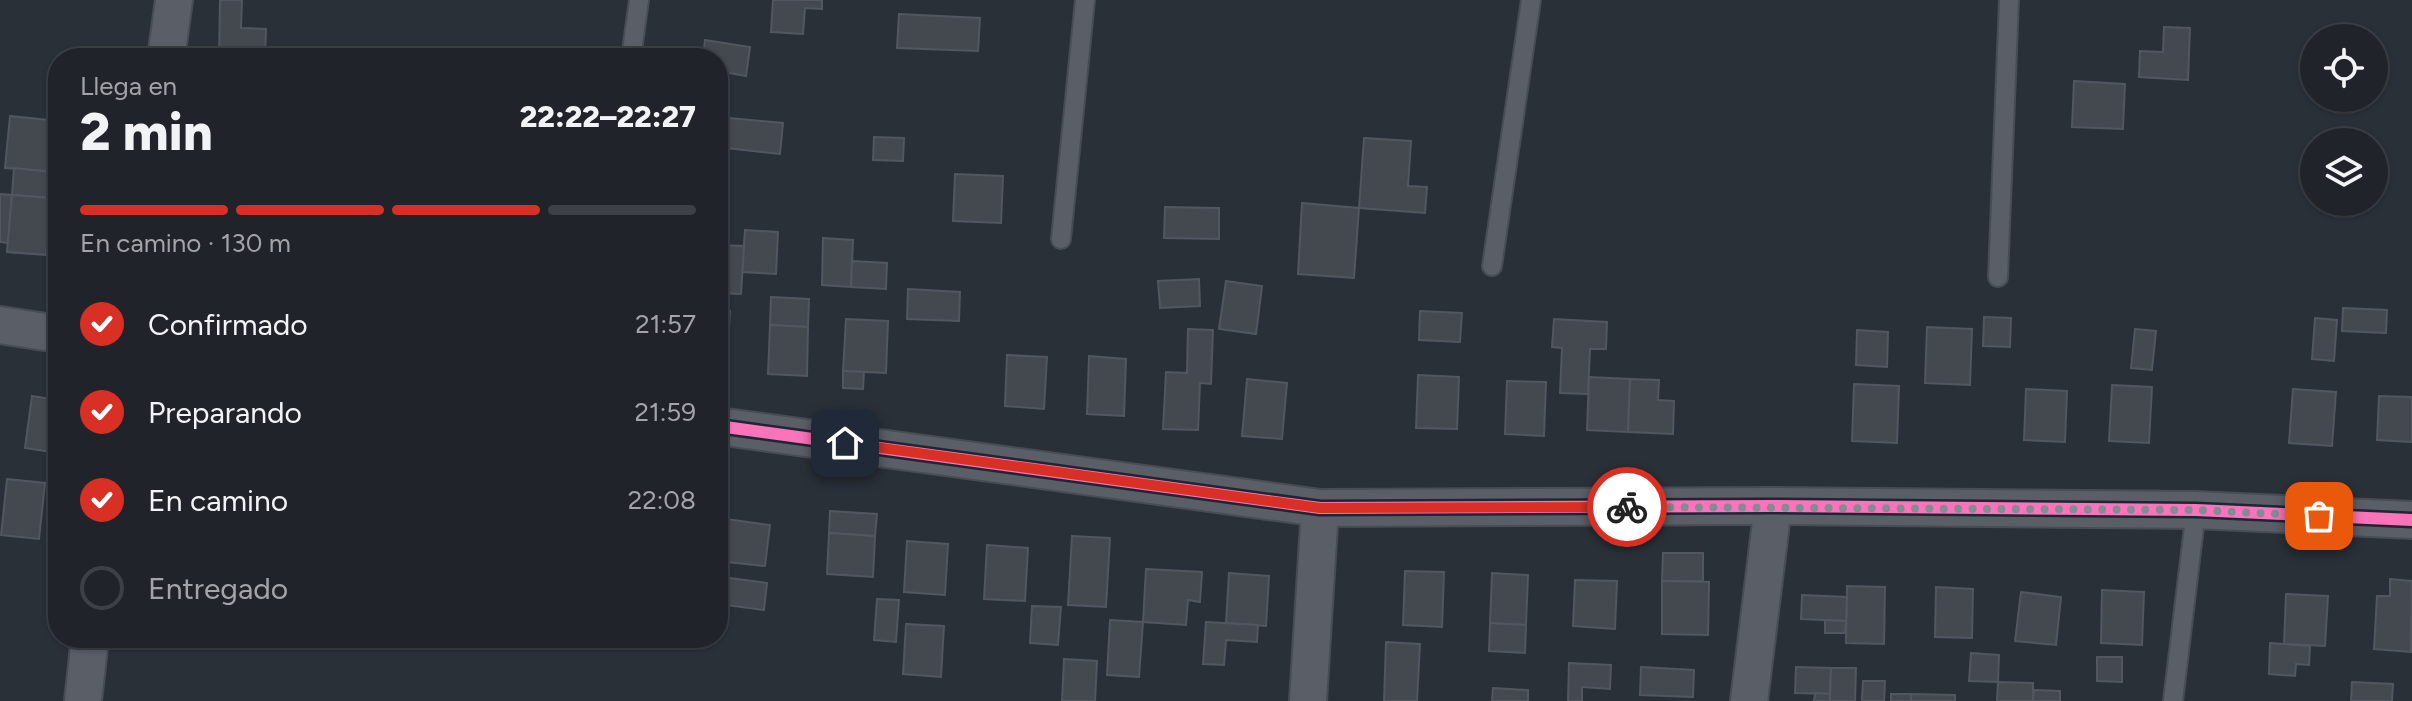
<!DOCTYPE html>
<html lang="es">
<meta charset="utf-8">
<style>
:root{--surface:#20242a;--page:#2d3036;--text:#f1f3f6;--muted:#a2a4a8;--line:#3d4147;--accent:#d93025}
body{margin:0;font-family:Figtree,sans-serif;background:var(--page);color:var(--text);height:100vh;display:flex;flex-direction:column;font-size:30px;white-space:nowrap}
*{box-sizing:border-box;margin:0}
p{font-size:26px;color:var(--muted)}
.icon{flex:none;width:44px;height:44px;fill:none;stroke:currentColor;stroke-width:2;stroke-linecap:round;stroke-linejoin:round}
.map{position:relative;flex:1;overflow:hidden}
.side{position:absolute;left:48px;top:48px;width:680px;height:600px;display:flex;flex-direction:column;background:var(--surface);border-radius:32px;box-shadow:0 2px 6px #0004,0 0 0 2px var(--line)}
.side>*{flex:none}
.tools{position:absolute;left:2300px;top:24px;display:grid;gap:16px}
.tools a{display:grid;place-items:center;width:88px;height:88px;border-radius:50%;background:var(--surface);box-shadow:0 2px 6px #0004,0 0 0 2px var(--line);font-size:40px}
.pin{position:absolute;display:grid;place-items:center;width:68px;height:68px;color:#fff;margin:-34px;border-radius:16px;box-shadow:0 4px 12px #0006}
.courier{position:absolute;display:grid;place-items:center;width:80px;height:80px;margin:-40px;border:6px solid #d93025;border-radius:50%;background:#fff;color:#222;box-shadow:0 2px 10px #0007}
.head em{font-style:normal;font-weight:800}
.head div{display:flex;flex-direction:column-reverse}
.head{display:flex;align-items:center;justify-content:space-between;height:136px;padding:0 32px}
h1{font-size:52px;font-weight:800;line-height:60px}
.bar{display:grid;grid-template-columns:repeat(4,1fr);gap:12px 8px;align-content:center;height:96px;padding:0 32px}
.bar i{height:10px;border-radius:6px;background:var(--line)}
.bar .active{background:var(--accent)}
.bar p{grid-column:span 4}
ol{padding:0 32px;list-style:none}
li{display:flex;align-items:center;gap:24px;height:88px}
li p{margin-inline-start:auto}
li .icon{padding:8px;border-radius:50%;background:var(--accent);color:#fff;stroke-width:4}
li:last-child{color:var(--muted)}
li i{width:44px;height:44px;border:4px solid var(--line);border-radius:50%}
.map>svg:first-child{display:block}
.building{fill:#444950;stroke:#52575f;stroke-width:2}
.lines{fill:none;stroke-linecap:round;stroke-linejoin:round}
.lane-casing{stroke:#484c53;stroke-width:22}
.street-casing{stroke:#484c53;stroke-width:40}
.lane{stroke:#5a5e66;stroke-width:18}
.street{stroke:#5a5e66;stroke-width:36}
.cycleway-casing{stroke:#1d2633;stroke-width:17}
.cycleway{stroke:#fb73b8;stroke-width:12}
.done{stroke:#848b96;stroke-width:8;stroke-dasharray:0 14.4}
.route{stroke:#d93025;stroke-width:10}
</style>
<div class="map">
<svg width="2412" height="701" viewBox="0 0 2412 701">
<rect width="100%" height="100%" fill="#2a3038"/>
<g class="building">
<path d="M220,0H242L241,28L266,29L265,58H219Z"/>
<path d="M773,0H822V9L805,8L803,34L771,32Z"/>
<path d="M899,14L980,18L978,51L897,48Z"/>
<path d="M2164,27L2190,28L2188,80L2139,77L2140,51L2163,52Z"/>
<path d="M705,40L750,47L746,76L718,71V58H703Z"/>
<path d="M2074,81L2125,84L2123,129L2072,127Z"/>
<path d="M10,116L58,121V172L5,168Z"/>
<path d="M718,117L783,123L780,154L718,147Z"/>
<path d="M874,137L904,138L903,161L873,160Z"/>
<path d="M1364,138L1411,141L1408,186L1427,187L1425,213L1359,208Z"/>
<path d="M14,168L52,172L51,198L12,195Z"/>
<path d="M955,174L1003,176L1001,223L953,221Z"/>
<path d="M0,194L12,195L8,243L0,242Z"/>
<path d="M12,195L51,198L46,255L7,252Z"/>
<path d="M1302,203L1359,208L1354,278L1298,274Z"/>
<path d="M1165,207L1219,208V239L1164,238Z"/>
<path d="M745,230L778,232L776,274L742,272Z"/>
<path d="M823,238L853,240L851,287L822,285Z"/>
<path d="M718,245L744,246L741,294L718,293Z"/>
<path d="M852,261L887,263L886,289L851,287Z"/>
<path d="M1199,279L1200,306L1160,308L1158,281Z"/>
<path d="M1226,281L1262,286L1256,334L1219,329Z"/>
<path d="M908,289L960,292L959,321L907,319Z"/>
<path d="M771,297L809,299L808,327L770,325Z"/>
<path d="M2343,308L2387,310L2386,333L2342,331Z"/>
<path d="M718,310L730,311L727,363H718Z"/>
<path d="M1420,311L1462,313L1460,342L1419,340Z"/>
<path d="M1984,317L2011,318L2010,347L1983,346Z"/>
<path d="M2315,318L2337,320L2334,361L2312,359Z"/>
<path d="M846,319L888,321L886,373L843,371Z"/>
<path d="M1554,319L1607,322L1606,349H1590L1588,394L1560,393L1562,348L1552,347Z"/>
<path d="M770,325L808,327L807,376L768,374Z"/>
<path d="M1927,327L1972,329L1970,385L1925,383Z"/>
<path d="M1188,329L1213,330L1211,384L1200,383L1198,430L1163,429L1166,372L1187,373Z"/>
<path d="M2135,329L2156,331L2152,370L2131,368Z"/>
<path d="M1857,330L1888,332L1887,367L1856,365Z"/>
<path d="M1007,355L1047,357L1044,409L1005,406Z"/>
<path d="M1089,356L1126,359L1124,416L1087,414Z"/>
<path d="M843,371L864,372L863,389L843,388Z"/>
<path d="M1418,375L1459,377L1457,429L1416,428Z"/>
<path d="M1589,377L1630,379L1628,432L1587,430Z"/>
<path d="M1247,379L1287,383L1282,439L1242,436Z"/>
<path d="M1630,379L1659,380L1658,400L1674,401L1673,434L1628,432Z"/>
<path d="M1507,381L1546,382L1544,436L1505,434Z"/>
<path d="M1854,384L1899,386L1897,443L1852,441Z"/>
<path d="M2112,385L2152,387L2149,443L2109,441Z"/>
<path d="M2026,389L2067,391L2065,442L2024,440Z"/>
<path d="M2293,389L2336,392L2332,446L2289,443Z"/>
<path d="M32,396L58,400V453L25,448Z"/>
<path d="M2379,396L2412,397V442L2377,440Z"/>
<path d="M7,479L45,483L39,539L1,535Z"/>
<path d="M830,511L877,514L875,536L829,533Z"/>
<path d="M719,518L770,525L765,566L718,561Z"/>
<path d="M829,533L875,536L873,577L827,574Z"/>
<path d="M1072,536L1110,538L1106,607L1068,605Z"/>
<path d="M907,541L948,544L945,595L904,592Z"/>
<path d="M987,545L1028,548L1025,601L984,599Z"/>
<path d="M1663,553H1703V581H1662Z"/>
<path d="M1146,569L1202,572L1200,602L1188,600L1186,625L1143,622Z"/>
<path d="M1405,571L1444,572L1442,627L1403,625Z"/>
<path d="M1229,573L1269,576L1266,626L1226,623Z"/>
<path d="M1492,573L1528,575L1526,625L1490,623Z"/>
<path d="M722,577L767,583L764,610L718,604Z"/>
<path d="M2390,579L2412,581L2411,652L2374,649L2377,596H2390Z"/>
<path d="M1575,580L1617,581L1615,629L1573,626Z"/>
<path d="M1662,581L1709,582L1708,635L1662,634Z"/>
<path d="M1847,586L1885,587L1884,644L1846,643Z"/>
<path d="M1936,587L1973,589L1972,638L1935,637Z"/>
<path d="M2102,590L2144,592L2142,645L2101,643Z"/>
<path d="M2021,592L2061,597L2056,645L2015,641Z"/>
<path d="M2286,594L2328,596L2325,646L2284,644Z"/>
<path d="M1802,595L1847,597L1846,621L1801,619Z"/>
<path d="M877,599L899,600L896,642L874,640Z"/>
<path d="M1032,606L1061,607L1058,645L1030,643Z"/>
<path d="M1110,620L1143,622L1139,677L1107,675Z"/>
<path d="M1825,620L1846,621L1845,633H1825Z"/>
<path d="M1206,622L1258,625L1257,642L1226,640L1224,665L1203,664Z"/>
<path d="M1490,623L1526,625L1525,653L1489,651Z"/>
<path d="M906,624L944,626L941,677L903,674Z"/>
<path d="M675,638H706V644L675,641Z"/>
<path d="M1386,642L1420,644L1417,701H1384Z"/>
<path d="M2270,643L2310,646L2309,665L2296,664L2295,676L2269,674Z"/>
<path d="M1971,653L1999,655L1998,682L1969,681Z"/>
<path d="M2097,657H2122V682L2097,681Z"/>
<path d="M1064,659L1097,661L1095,701H1062Z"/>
<path d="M1569,663L1611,665L1610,689L1582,687V701H1568Z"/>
<path d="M1641,667L1694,670L1693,697L1640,695Z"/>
<path d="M1796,667L1831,668L1830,694L1795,693Z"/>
<path d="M1831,668H1856L1855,701H1830Z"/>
<path d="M1863,681H1885L1884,701H1862Z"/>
<path d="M1998,682L2033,683V701H1997Z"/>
<path d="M2352,682L2393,684L2392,701H2351Z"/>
<path d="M1493,688L1528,690V701H1492Z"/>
<path d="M2034,690L2060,691V701H2033Z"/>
<path d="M1815,693L1830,694V701H1814Z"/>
<rect x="1891" y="694" width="20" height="7"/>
<path d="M1911,694L1955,695V701H1911Z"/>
</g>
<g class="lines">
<defs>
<g id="lane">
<path d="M631,58L639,0"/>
<path d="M1061,239L1085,0"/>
<path d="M1492,266L1531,0"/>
<path d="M1998,277L2009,0"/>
<path d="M2173,701L2196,510"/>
</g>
<g id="street">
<path d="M166,58L174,0"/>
<path d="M0,325L58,334"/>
<path d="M718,426L1320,508L1773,506L2196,510L2412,520"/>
<path d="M83,701L90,638"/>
<path d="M1308,701L1320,508"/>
<path d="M1749,701L1773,506"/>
</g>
</defs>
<use href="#lane" class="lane-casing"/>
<use href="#street" class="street-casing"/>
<use href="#lane" class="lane"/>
<use href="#street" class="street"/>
<defs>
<path id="cycleway" d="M718,426L1320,508L1773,506L2196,510L2412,520"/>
</defs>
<use href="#cycleway" class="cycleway-casing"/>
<use href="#cycleway" class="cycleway"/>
</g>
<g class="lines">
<path class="done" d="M1627,507L2196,510L2319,516"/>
<path class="route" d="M845,443L1320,508L1627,507"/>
</g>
</svg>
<div class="tools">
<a><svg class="icon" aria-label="locate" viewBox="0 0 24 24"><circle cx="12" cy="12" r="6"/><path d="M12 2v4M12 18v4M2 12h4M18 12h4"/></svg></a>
<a><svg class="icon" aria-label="layers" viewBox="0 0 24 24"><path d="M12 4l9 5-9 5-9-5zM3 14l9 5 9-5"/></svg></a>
</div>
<div class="pin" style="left:2319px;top:516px;background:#ea580c"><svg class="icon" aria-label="bag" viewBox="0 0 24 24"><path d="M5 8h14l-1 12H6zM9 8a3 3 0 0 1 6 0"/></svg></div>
<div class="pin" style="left:845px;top:443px;background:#1f2937"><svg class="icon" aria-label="home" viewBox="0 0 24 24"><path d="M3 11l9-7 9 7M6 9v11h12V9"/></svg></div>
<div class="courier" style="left:1627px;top:507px"><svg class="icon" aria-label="bike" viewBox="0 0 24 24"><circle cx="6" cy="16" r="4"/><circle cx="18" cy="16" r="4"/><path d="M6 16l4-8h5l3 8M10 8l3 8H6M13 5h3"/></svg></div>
<section class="side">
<div class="head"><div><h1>2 min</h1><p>Llega en</p></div><em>22:22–22:27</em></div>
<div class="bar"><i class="active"></i><i class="active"></i><i class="active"></i><i></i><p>En camino · 130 m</p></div>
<ol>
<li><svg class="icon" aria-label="check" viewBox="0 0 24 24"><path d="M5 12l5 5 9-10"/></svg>Confirmado<p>21:57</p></li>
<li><svg class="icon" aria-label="check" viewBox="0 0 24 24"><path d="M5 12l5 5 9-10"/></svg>Preparando<p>21:59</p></li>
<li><svg class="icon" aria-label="check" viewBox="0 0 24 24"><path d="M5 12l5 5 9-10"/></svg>En camino<p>22:08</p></li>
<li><i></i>Entregado</li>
</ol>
</section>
</div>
